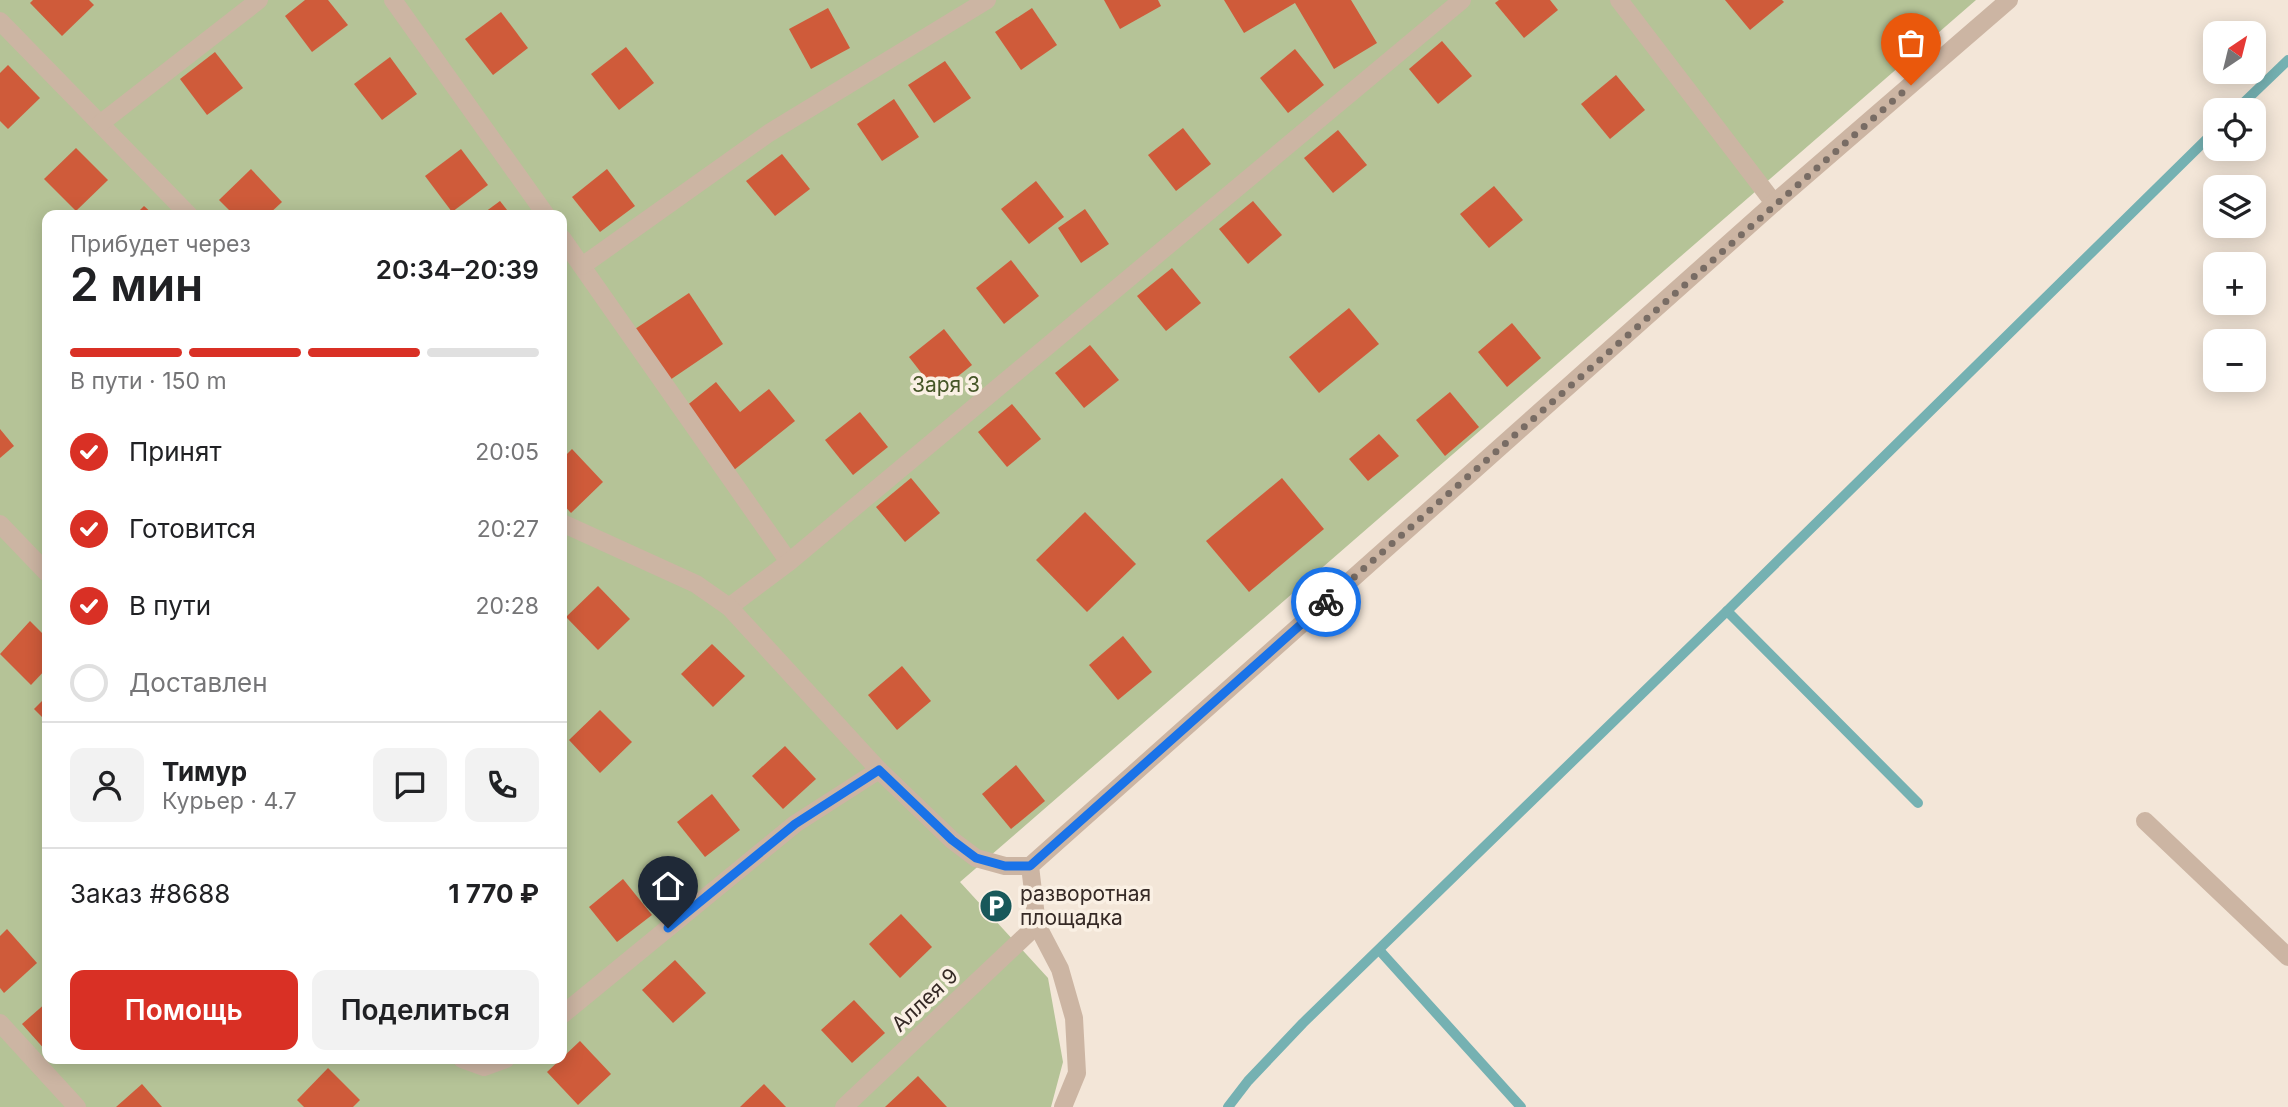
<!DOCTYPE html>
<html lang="ru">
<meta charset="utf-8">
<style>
:root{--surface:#fff;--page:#f2f2f2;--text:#202124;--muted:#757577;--line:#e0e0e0;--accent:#d93025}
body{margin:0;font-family:Inter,sans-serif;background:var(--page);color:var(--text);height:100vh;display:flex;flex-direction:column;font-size:26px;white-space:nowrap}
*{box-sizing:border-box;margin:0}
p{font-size:23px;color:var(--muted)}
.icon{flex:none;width:38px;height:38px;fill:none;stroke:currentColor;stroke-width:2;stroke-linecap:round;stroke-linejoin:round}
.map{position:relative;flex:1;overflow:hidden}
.side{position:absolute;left:42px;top:210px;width:525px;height:854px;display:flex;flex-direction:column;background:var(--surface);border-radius:14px;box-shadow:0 4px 18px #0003}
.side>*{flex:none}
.needle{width:46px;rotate:35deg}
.buttons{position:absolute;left:2203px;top:21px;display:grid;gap:14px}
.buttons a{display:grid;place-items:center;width:63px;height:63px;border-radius:14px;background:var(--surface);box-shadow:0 4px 18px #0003;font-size:35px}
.pin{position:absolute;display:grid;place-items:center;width:60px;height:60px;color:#fff;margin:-72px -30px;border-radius:50% 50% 50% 0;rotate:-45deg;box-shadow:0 0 7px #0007}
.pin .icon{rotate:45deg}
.courier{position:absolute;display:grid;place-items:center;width:70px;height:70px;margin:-35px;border:5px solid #1a73e8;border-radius:50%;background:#fff;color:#222;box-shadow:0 2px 9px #0007}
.head em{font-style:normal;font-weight:600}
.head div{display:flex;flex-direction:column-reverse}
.head{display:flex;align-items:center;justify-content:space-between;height:119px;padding:0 28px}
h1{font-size:46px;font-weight:600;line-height:52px}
.bar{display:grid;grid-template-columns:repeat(4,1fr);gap:10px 7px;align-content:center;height:84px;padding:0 28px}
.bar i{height:9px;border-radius:5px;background:var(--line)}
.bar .current{background:var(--accent)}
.bar p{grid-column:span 4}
.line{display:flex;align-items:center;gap:18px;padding:0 28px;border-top:2px solid var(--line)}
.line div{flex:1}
.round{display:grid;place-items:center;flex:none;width:74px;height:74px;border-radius:14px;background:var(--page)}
ol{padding:0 28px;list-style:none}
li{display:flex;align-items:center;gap:21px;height:77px}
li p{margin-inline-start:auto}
li .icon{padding:7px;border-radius:50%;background:var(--accent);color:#fff;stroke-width:4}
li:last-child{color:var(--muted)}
li i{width:38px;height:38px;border:4px solid var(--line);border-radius:50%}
.button{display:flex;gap:14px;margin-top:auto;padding:14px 28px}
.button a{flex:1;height:80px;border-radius:14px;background:var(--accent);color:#fff;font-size:28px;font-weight:600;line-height:80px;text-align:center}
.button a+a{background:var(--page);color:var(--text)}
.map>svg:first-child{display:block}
.green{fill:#b5c397;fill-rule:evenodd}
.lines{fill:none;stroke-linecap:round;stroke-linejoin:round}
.stream{stroke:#75b1b2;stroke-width:10}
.building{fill:#cf5b3a}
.service{stroke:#ccb5a3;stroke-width:18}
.minor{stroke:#ccb5a3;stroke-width:18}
.tertiary{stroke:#ccb5a3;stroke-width:18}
.done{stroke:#786c64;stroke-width:7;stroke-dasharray:0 12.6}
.route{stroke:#1a73e8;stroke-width:9}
.labels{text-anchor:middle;stroke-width:7;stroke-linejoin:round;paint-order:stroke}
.park-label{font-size:21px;fill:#465628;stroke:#faf0e4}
.poi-label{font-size:21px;fill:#362a26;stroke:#faf0e4;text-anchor:start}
.street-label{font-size:21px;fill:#362a26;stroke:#faf0e4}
</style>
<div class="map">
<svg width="2288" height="1107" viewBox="0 0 2288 1107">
<rect width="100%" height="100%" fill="#f3e6d8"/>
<path class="green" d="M0,0H1976L960,882L1048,978L1063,1062L1051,1107H0ZM47,215H562V1059H47Z"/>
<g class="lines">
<g class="stream">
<path d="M2236,110L2288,60"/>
<path d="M1727,611L1918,803"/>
<path d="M1380,951L1521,1107"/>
<path d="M1228,1107L1248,1081L1303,1023L1727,611L2216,130"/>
</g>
</g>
<g class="building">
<path d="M33,0H89L94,5L62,36L30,3Z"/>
<path d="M305,0H328L348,25L312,52L285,16Z"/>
<path d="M1104,0H1158L1161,6L1120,29Z"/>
<path d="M1224,0H1351L1377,43L1334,69L1295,3L1244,33Z"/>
<path d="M1499,0H1550L1558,10L1524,38L1495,3Z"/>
<path d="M1725,0H1782L1784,2L1750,30Z"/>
<path d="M828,8L850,48L811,69L789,29Z"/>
<path d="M1032,8L1057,45L1021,70L995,32Z"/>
<path d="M501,12L528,48L493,75L465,39Z"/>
<path d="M1442,41L1472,76L1438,104L1409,69Z"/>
<path d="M626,47L654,83L619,110L591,74Z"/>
<path d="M1295,49L1324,85L1288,113L1260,78Z"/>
<path d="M215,52L243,88L207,115L180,79Z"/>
<path d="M390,57L417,94L382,120L354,84Z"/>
<path d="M945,61L971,98L934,123L908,85Z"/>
<path d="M8,65L40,98L8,129L0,121V73Z"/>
<path d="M1616,75L1645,110L1610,139L1581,104Z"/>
<path d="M894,99L919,137L882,161L857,124Z"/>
<path d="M1183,128L1211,164L1176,191L1148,155Z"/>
<path d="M1338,130L1367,165L1333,193L1304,158Z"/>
<path d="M76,148L108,180L76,211L44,179Z"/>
<path d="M461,149L488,185L452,212L425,176Z"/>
<path d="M782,154L810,189L775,216L746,181Z"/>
<path d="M251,169L282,202L268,215H234L219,200Z"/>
<path d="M607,169L635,206L600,232L572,197Z"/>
<path d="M1036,181L1064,217L1029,244L1001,209Z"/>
<path d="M1494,186L1523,220L1489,248L1460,214Z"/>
<path d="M500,201L511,215H481Z"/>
<path d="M1253,201L1282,235L1248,264L1219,229Z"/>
<path d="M144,206L154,215H135Z"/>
<path d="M1085,209L1109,244L1081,263L1058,228Z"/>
<path d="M1011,260L1039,296L1004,324L976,288Z"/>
<path d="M1172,268L1201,303L1166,331L1137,296Z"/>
<path d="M689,293L723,344L667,382L632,331Z"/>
<path d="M1349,308L1379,344L1319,393L1289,357Z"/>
<path d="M1512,323L1541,358L1507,387L1478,352Z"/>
<path d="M944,329L972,365L937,393L909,357Z"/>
<path d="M1090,345L1119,380L1084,408L1055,373Z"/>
<path d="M716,382L740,412L769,389L795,421L734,470L685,407Z"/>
<path d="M1450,392L1479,427L1445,456L1416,420Z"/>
<path d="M1012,404L1041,439L1007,467L978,432Z"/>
<path d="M860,412L888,447L853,475L825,440Z"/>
<path d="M0,429L14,446L0,458Z"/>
<path d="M1379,434L1399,456L1368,481L1349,459Z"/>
<path d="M572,449L603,482L571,513L562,503V459Z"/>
<path d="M911,478L940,513L905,542L876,507Z"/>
<path d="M1282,478L1324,529L1249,592L1206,541Z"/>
<path d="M1085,512L1136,564L1087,612L1036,560Z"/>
<path d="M598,586L630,619L598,650L566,617Z"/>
<path d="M30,621L47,638V668L31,685L0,654Z"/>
<path d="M1123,636L1152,672L1118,700L1089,665Z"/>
<path d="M712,644L745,676L713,707L681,674Z"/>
<path d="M902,666L931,701L897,730L868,695Z"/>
<path d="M47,696V722L34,709Z"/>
<path d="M600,710L632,742L600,773L569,740Z"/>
<path d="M785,746L816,779L783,809L752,776Z"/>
<path d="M1016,765L1045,801L1011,829L982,794Z"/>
<path d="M712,794L740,830L705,857L677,822Z"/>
<path d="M623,879L652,915L617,942L589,907Z"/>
<path d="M901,914L932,947L900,978L869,944Z"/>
<path d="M7,929L37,963L4,993L0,988V936Z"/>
<path d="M675,960L706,993L673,1023L642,990Z"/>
<path d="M854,1000L885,1033L852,1063L821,1030Z"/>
<path d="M47,1002V1052L22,1024Z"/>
<path d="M580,1041L611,1074L578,1105L547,1072Z"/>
<path d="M328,1068L360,1100L353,1107H304L297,1100Z"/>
<path d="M918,1076L947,1107H885Z"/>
<path d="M142,1084L162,1107H116Z"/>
<path d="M764,1084L786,1107H740Z"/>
</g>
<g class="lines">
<g class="service">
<path d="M393,0L546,215"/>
<path d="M1619,0L1774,203"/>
<path d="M0,21L189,215"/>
<path d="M101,123L259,0"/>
<path d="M562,238L789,562"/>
<path d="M582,266L769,133L987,0"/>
<path d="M0,524L47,573"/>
<path d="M729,607L789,562L1462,0"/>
<path d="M2145,821L2288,957"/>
<path d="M562,1015L795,824L879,770"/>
<path d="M0,1023L77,1107"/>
<path d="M462,1059L484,1067L506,1059"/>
<path d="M844,1107L1037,925"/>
</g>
<path class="minor" d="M562,523L696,584L729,607L879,770L952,840L976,858L1005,866H1030"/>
<path class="tertiary" d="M1063,1107L1077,1073L1074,1018L1060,969L1037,925L1030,866L1774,203L2009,0"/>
</g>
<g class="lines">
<path class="done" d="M1326,602L1911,85"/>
<path class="route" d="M668,928L795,824L879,770L952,840L976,858L1005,866H1030L1326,602"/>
</g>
<defs>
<symbol id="parking-disc" viewBox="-11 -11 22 22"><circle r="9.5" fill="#18585a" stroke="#faf0e4"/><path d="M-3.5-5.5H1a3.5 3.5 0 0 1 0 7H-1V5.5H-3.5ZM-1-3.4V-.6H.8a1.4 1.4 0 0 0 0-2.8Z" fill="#fff"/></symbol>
</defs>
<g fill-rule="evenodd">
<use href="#parking-disc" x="977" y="887" width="38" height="38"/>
</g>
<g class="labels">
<g class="park-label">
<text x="946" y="392">Заря 3</text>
</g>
<g class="poi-label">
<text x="1020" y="901">разворотная<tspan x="1020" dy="24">площадка</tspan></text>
</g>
<g class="street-label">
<text transform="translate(925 1000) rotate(-43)" y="7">Аллея 9</text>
</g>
</g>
</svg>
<div class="buttons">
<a><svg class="needle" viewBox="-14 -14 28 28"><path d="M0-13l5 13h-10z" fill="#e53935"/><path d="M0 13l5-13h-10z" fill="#757577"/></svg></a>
<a><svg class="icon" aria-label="locate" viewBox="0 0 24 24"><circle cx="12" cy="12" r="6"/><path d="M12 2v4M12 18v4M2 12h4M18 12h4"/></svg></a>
<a><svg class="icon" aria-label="layers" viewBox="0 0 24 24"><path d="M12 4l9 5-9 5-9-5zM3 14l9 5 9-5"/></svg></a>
<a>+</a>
<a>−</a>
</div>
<div class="pin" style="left:1911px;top:85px;background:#ea580c"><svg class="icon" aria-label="bag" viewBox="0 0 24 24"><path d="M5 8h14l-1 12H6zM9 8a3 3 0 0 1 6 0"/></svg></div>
<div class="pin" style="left:668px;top:928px;background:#1f2937"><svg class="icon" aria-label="home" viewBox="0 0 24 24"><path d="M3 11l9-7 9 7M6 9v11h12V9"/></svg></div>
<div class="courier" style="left:1326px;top:602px"><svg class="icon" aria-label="bike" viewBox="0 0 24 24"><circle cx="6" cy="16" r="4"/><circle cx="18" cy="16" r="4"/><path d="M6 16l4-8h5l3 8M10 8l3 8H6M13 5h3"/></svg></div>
<section class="side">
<div class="head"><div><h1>2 мин</h1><p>Прибудет через</p></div><em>20:34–20:39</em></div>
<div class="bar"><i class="current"></i><i class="current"></i><i class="current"></i><i></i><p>В пути · 150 m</p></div>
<ol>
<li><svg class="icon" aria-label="check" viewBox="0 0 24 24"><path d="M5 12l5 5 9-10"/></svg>Принят<p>20:05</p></li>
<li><svg class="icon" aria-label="check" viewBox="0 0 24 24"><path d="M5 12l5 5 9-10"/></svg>Готовится<p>20:27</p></li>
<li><svg class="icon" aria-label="check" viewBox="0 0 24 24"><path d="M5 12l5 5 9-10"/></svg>В пути<p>20:28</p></li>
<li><i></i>Доставлен</li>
</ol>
<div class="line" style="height:126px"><a class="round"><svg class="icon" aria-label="person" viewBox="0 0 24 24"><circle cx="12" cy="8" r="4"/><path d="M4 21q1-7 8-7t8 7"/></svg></a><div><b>Тимур</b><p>Курьер · 4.7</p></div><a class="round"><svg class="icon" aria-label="chat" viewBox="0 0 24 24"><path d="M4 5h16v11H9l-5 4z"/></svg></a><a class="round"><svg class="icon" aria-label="phone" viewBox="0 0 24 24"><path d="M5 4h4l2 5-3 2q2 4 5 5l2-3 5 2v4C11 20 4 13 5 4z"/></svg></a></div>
<div class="line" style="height:91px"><div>Заказ #8688</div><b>1 770 ₽</b></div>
<div class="button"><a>Помощь</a><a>Поделиться</a></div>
</section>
</div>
